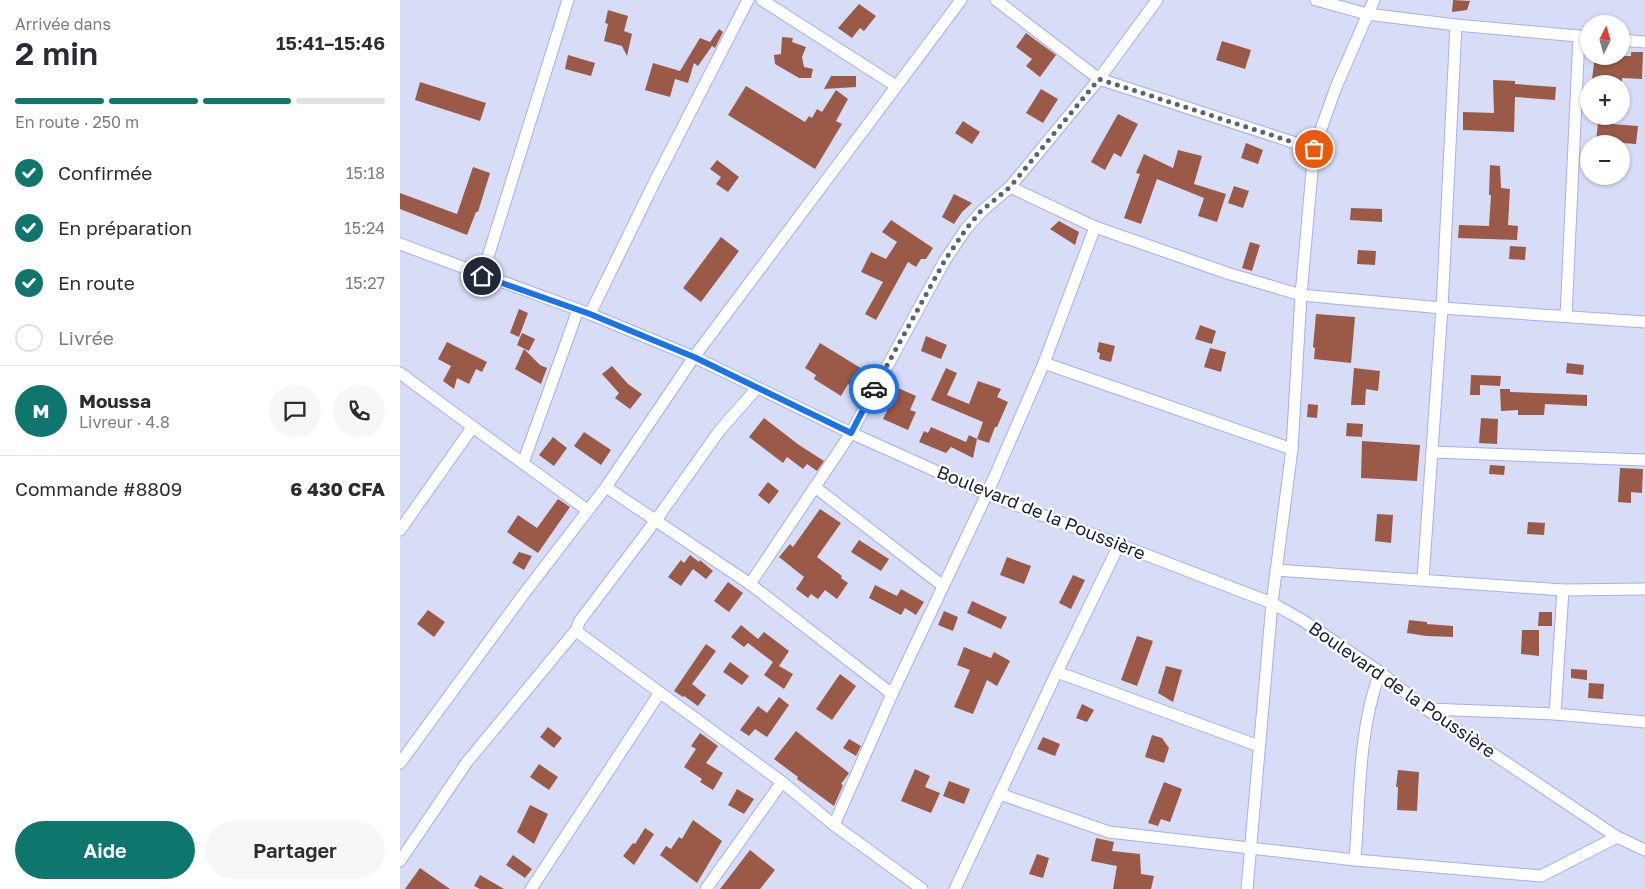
<!DOCTYPE html>
<html lang="fr">
<meta charset="utf-8">
<style>
:root{--surface:#fff;--page:#f7f7f7;--text:#2b2b33;--muted:#7c7c81;--line:#e1e1e2;--accent:#0f766e}
body{margin:0;font-family:"Golos Text",sans-serif;background:var(--page);color:var(--text);height:100vh;display:flex;flex-direction:column;font-size:19px;white-space:nowrap}
*{box-sizing:border-box;margin:0}
p{font-size:16px;color:var(--muted)}
.icon{flex:none;width:28px;height:28px;fill:none;stroke:currentColor;stroke-width:2;stroke-linecap:round;stroke-linejoin:round}
.map{position:relative;flex:1;overflow:hidden}
.sheet{display:flex;flex-direction:column;background:var(--surface);width:400px}
.sheet>*{flex:none}
.needle{width:32px;rotate:5deg}
.controls{position:absolute;left:1180px;top:15px;display:grid;gap:10px}
.controls a{display:grid;place-items:center;width:50px;height:50px;border-radius:50%;background:var(--surface);box-shadow:0 1px 4px #0004;font-size:25px}
.pin{position:absolute;display:grid;place-items:center;width:42px;height:42px;color:#fff;margin:-21px;border:2px solid #fff;border-radius:50%;box-shadow:0 1px 5px #0007}
.courier{position:absolute;display:grid;place-items:center;width:50px;height:50px;margin:-25px;border:4px solid #1a73e8;border-radius:50%;background:#fff;color:#222;box-shadow:0 1px 6px #0007}
.overview em{font-style:normal;font-weight:600}
.overview div{display:flex;flex-direction:column-reverse}
.overview{display:flex;align-items:center;justify-content:space-between;height:85px;padding:0 15px}
h1{font-size:32px;font-weight:600;line-height:38px}
.bar{display:grid;grid-template-columns:repeat(4,1fr);gap:8px 5px;align-content:center;height:60px;padding:0 15px}
.bar i{height:6px;border-radius:4px;background:var(--line)}
.bar .selected{background:var(--accent)}
.bar p{grid-column:span 4}
.line{display:flex;align-items:center;gap:12px;padding:0 15px;border-top:1px solid var(--line)}
.line div{flex:1}
.round{display:grid;place-items:center;flex:none;width:52px;height:52px;border-radius:26px;background:var(--page)}
ol{padding:0 15px;list-style:none}
li{display:flex;align-items:center;gap:15px;height:55px}
li p{margin-inline-start:auto}
li .icon{padding:5px;border-radius:50%;background:var(--accent);color:#fff;stroke-width:4}
li:last-child{color:var(--muted)}
li i{width:28px;height:28px;border:2px solid var(--line);border-radius:50%}
.button{display:flex;gap:10px;margin-top:auto;padding:10px 15px}
.button a{flex:1;height:58px;border-radius:30px;background:var(--accent);color:#fff;font-size:20px;font-weight:600;line-height:58px;text-align:center}
.button a+a{background:var(--page);color:var(--text)}
main{display:flex;flex:1;min-height:0}
.map>svg:first-child{display:block}
.building{fill:#9a5a47}
.lines{fill:none;stroke-linecap:round;stroke-linejoin:round}
.minor-casing{stroke:#a5afed;stroke-width:13}
.minor{stroke:#fff;stroke-width:11}
.done{stroke:#5c6078;stroke-width:5;stroke-dasharray:0 9}
.route{stroke:#1a73e8;stroke-width:6}
.labels{text-anchor:middle;stroke-width:4.5;stroke-linejoin:round;paint-order:stroke}
.street-label{font-size:18px;fill:#1a1d34;stroke:#fff}
</style>
<main>
<section class="sheet">
<div class="overview"><div><h1>2 min</h1><p>Arrivée dans</p></div><em>15:41–15:46</em></div>
<div class="bar"><i class="selected"></i><i class="selected"></i><i class="selected"></i><i></i><p>En route · 250 m</p></div>
<ol>
<li><svg class="icon" aria-label="check" viewBox="0 0 24 24"><path d="M5 12l5 5 9-10"/></svg>Confirmée<p>15:18</p></li>
<li><svg class="icon" aria-label="check" viewBox="0 0 24 24"><path d="M5 12l5 5 9-10"/></svg>En préparation<p>15:24</p></li>
<li><svg class="icon" aria-label="check" viewBox="0 0 24 24"><path d="M5 12l5 5 9-10"/></svg>En route<p>15:27</p></li>
<li><i></i>Livrée</li>
</ol>
<div class="line" style="height:90px"><b class="round" style="background:var(--accent);color:#fff">M</b><div><b>Moussa</b><p>Livreur · 4.8</p></div><a class="round"><svg class="icon" aria-label="chat" viewBox="0 0 24 24"><path d="M4 5h16v11H9l-5 4z"/></svg></a><a class="round"><svg class="icon" aria-label="phone" viewBox="0 0 24 24"><path d="M5 4h4l2 5-3 2q2 4 5 5l2-3 5 2v4C11 20 4 13 5 4z"/></svg></a></div>
<div class="line" style="height:65px"><div>Commande #8809</div><b>6 430 CFA</b></div>
<div class="button"><a>Aide</a><a>Partager</a></div>
</section>
<div class="map">
<svg width="1245" height="889" viewBox="0 0 1245 889">
<rect width="100%" height="100%" fill="#d8ddf7"/>
<g class="building">
<path d="M1053,0L1070,1L1067,10L1052,12Z"/>
<path d="M459,4L476,16L464,31L460,28L452,38L438,28Z"/>
<path d="M208,10L228,16L224,31L232,34L227,56L222,46L204,41L208,24L205,23Z"/>
<path d="M319,29L323,32L315,48L312,46L298,66L294,63L288,83L275,79L270,97L245,90L253,63L280,71L300,38L310,42Z"/>
<path d="M626,33L656,55L640,77L626,66L632,59L616,47Z"/>
<path d="M382,37L393,38L392,42L406,47L402,57L404,67L413,69L411,78H399L375,64L374,55L381,54Z"/>
<path d="M822,41L851,50L845,69L816,60Z"/>
<path d="M1231,52H1243L1242,79L1222,78V82L1192,79L1195,56H1231Z"/>
<path d="M168,55L195,63L191,76L165,69Z"/>
<path d="M431,76H456V87L424,89Z"/>
<path d="M1093,80L1115,81V84L1156,87L1155,100L1115,97L1114,132L1063,130V112L1094,113Z"/>
<path d="M20,82L86,103L80,121L15,100Z"/>
<path d="M346,86L405,122L409,116L412,118L417,109L422,112L436,90L448,99L436,121L442,124L415,169L328,115Z"/>
<path d="M641,89L658,99L643,123L626,113Z"/>
<path d="M718,114L738,124L721,157L714,153L705,170L691,162Z"/>
<path d="M563,121L580,132L572,144L555,133Z"/>
<path d="M1198,123L1238,126L1236,144L1196,141Z"/>
<path d="M846,143L863,150L858,164L841,158Z"/>
<path d="M778,150L802,156L794,184L826,194L817,222L798,216L804,198L757,179L741,224L724,218L740,174L736,173L744,154L773,168Z"/>
<path d="M317,160L339,177L328,192L316,184L321,177L310,169Z"/>
<path d="M1090,165L1100,166L1101,188L1110,189L1108,225L1118,226L1117,240L1058,238L1059,225L1089,226L1091,195H1089Z"/>
<path d="M73,167L90,173L78,212H76L67,235L0,209V193L57,214Z"/>
<path d="M834,186L849,191L843,208L828,203Z"/>
<path d="M554,194L572,203L562,212L554,224L542,217Z"/>
<path d="M951,208L982,209V222L950,220Z"/>
<path d="M491,220L533,248L526,259H521L516,267L508,262L476,320L465,314L483,282L461,272L471,252L486,259L497,242L482,232Z"/>
<path d="M659,221L679,232L675,245L650,229Z"/>
<path d="M321,237L339,251L301,302L283,288Z"/>
<path d="M850,242L860,245L852,271L842,268Z"/>
<path d="M1110,246L1126,247L1125,260L1109,259Z"/>
<path d="M958,250L976,251L975,265L957,264Z"/>
<path d="M119,309L128,313L119,337L110,333Z"/>
<path d="M916,314L955,317L951,363L914,359L915,348L913,347Z"/>
<path d="M800,325L816,331L812,344L795,339Z"/>
<path d="M122,333L135,339L129,351L117,345Z"/>
<path d="M526,336L547,345L541,359L521,351Z"/>
<path d="M47,342L87,362L82,372L76,369L69,384L57,378L54,389L43,381L51,366L38,359Z"/>
<path d="M699,342L715,346L711,362L699,359L700,353L697,352Z"/>
<path d="M420,343L472,375L461,392L448,384L441,396L414,379L416,375L405,368Z"/>
<path d="M810,348L826,352L821,372L804,367Z"/>
<path d="M124,349L140,365L147,368L141,384L115,369Z"/>
<path d="M1167,363L1184,365L1183,375L1166,373Z"/>
<path d="M212,366L228,384L242,394L230,409L215,398L219,393L202,374Z"/>
<path d="M546,368L557,373L547,395L569,404L578,381L601,389L597,397L608,402L597,427H595L589,443L577,439L583,422L531,400Z"/>
<path d="M954,368L980,371L978,391L966,389L965,405H951Z"/>
<path d="M1071,375L1101,376L1100,386L1080,385V395H1070Z"/>
<path d="M498,388L516,396L510,410L516,412L508,430L483,419Z"/>
<path d="M1100,389H1110V392L1187,395V406L1145,404L1144,415H1118V410L1101,411Z"/>
<path d="M908,404L918,405L917,418L907,417Z"/>
<path d="M364,418L399,445L424,461L417,471L407,464L403,469L387,457L383,463L349,437Z"/>
<path d="M1081,418L1098,419L1097,444L1079,443Z"/>
<path d="M947,423L963,424L962,437L946,436Z"/>
<path d="M531,427L566,442L569,435L577,439L573,458L551,447L546,453L519,442L524,431L528,433Z"/>
<path d="M184,432L211,450L201,465L174,446Z"/>
<path d="M153,437L167,448L154,466L139,455Z"/>
<path d="M962,441L1020,445L1017,481L961,478Z"/>
<path d="M1090,465L1105,466L1104,475L1089,474Z"/>
<path d="M1220,468L1243,469L1242,493L1231,492V503L1218,502Z"/>
<path d="M368,482L379,491L369,504L358,495Z"/>
<path d="M158,499L170,507L138,553L107,532L118,515L137,528Z"/>
<path d="M420,509L441,523L417,557L442,576L441,578L448,583L437,599L425,590L418,599L411,594L408,598L396,589L404,577L379,557L390,544L393,547Z"/>
<path d="M977,514L993,515L991,543L975,541Z"/>
<path d="M1128,522L1145,523L1144,535L1127,534Z"/>
<path d="M459,540L489,559L481,571L451,552Z"/>
<path d="M119,552L132,556L124,570L112,563Z"/>
<path d="M290,555L299,562L300,560L313,571L306,579L293,569L281,586L268,577L281,560L284,563Z"/>
<path d="M607,557L631,566L624,584L600,575Z"/>
<path d="M673,575L685,580L671,609L659,603Z"/>
<path d="M328,582L343,593L329,612L314,601Z"/>
<path d="M475,585L497,596L501,589L524,602L516,615L505,608L501,615L469,598Z"/>
<path d="M572,601L607,617L601,629L567,613Z"/>
<path d="M28,610L45,622L34,637L17,624Z"/>
<path d="M544,611L558,617L553,631L538,625Z"/>
<path d="M1139,612H1152V626H1138Z"/>
<path d="M1009,620L1027,622V624L1053,626V637L1027,636L1007,633Z"/>
<path d="M341,625L358,639L364,632L389,651L379,666L393,674L384,689L364,675L373,662L348,643L344,647L331,637Z"/>
<path d="M1122,630H1139V656L1121,654Z"/>
<path d="M737,636L753,641L737,686L721,680Z"/>
<path d="M306,644L316,651L292,684L306,695L298,706L284,696L283,697L274,691Z"/>
<path d="M564,647L591,658L594,652L610,661L597,686L587,680L573,714L554,707L570,670L557,665Z"/>
<path d="M330,662L349,676L342,685L323,672Z"/>
<path d="M766,666L782,670L773,702L758,693Z"/>
<path d="M1171,669L1187,670V680L1171,678Z"/>
<path d="M440,674L456,686L432,720L416,709Z"/>
<path d="M1189,683L1204,684L1203,699L1188,698Z"/>
<path d="M379,697L389,705L367,737L355,729L349,736L340,730L358,706L367,713Z"/>
<path d="M682,704L694,710L687,722L676,718Z"/>
<path d="M148,727L162,738L154,748L140,737Z"/>
<path d="M396,731L449,773L441,784L443,785L434,806L397,779L398,777L374,759Z"/>
<path d="M300,733L318,746L306,763L323,773L313,790L300,782L302,779L284,767L296,749L291,746Z"/>
<path d="M752,735L762,738L769,748L764,763L745,757Z"/>
<path d="M643,737L660,744L655,756L637,749Z"/>
<path d="M449,739L461,746L456,756L443,748Z"/>
<path d="M139,764L158,777L149,790L130,777Z"/>
<path d="M515,769L530,776L525,787L540,793L531,813L501,801Z"/>
<path d="M998,770L1019,772L1017,811L997,810L998,787H996Z"/>
<path d="M549,781L570,789L564,804L543,796Z"/>
<path d="M764,782L782,789L770,822L761,819L758,826L748,823Z"/>
<path d="M337,789L354,799L344,814L328,805Z"/>
<path d="M130,805L148,814L134,844L117,832Z"/>
<path d="M293,820L322,841L297,883L260,855L266,846L271,849L279,837L282,839Z"/>
<path d="M245,828L254,834L234,865L223,856L233,843L235,844Z"/>
<path d="M696,838L714,842L712,851L740,854L741,874L754,876L751,889H713L717,866L691,861Z"/>
<path d="M350,850L375,870L360,889H320Z"/>
<path d="M637,854L649,858L643,878L629,874Z"/>
<path d="M113,855L132,869L125,878L106,865Z"/>
<path d="M20,868L50,889H5Z"/>
<path d="M80,875L104,889H80L74,886Z"/>
</g>
<g class="lines">
<defs>
<g id="minor">
<path d="M362,0L496,86"/>
<path d="M596,0L699,79L914,149"/>
<path d="M916,0L967,14L1056,25L1189,37"/>
<path d="M1221,40L1245,42"/>
<path d="M610,187L695,227L827,273L901,295L1042,308L1245,322"/>
<path d="M0,244L190,314L294,357L451,433L587,494L872,603L902,620L980,672L1026,709L1217,837L1245,850"/>
<path d="M82,276L168,0"/>
<path d="M190,314L255,181L348,0"/>
<path d="M1166,316L1179,36"/>
<path d="M644,363L892,449"/>
<path d="M0,373C62,420 125,464 187,510"/>
<path d="M1032,452L1245,460"/>
<path d="M123,463L178,310"/>
<path d="M206,487L350,584L492,694"/>
<path d="M415,487L543,586"/>
<path d="M0,530L72,428"/>
<path d="M876,570L1163,590L1245,589"/>
<path d="M1023,579L1042,308L1056,25"/>
<path d="M350,584L451,433L545,260L566,229L581,212L610,187L699,79L757,0"/>
<path d="M177,629L180,634L382,782L434,825L522,889"/>
<path d="M657,672L859,746"/>
<path d="M1028,709L1155,714L1245,722"/>
<path d="M1155,714L1163,590"/>
<path d="M0,763L123,595L206,487L294,357L561,0"/>
<path d="M600,794L709,832L955,860L1141,876L1217,837"/>
<path d="M434,825L492,694L587,494L644,363L695,227"/>
<path d="M955,860C960,798 958,731 980,672"/>
<path d="M0,861L67,762L177,629L179,622L256,520L320,430L357,388"/>
<path d="M131,889L259,694"/>
<path d="M306,889L382,782"/>
<path d="M555,889L657,672L719,545"/>
<path d="M847,889L872,603L892,449L901,295L914,149L936,87L974,0"/>
</g>
</defs>
<use href="#minor" class="minor-casing"/>
<use href="#minor" class="minor"/>
</g>
<g class="lines">
<path class="done" d="M474,389L545,260L566,229L580,212L610,187L699,79L914,149"/>
<path class="route" d="M82,276L190,314L294,357L451,433L474,389"/>
</g>
<g class="labels">
<g class="street-label">
<text transform="translate(641 513) rotate(22)" y="6">Boulevard de la Poussière</text>
<text transform="translate(1002 690) rotate(35)" y="6">Boulevard de la Poussière</text>
</g>
</g>
</svg>
<div class="controls">
<a><svg class="needle" viewBox="-14 -14 28 28"><path d="M0-13l5 13h-10z" fill="#e53935"/><path d="M0 13l5-13h-10z" fill="#7c7c81"/></svg></a>
<a>+</a>
<a>−</a>
</div>
<div class="pin" style="left:914px;top:149px;background:#ea580c"><svg class="icon" aria-label="bag" viewBox="0 0 24 24"><path d="M5 8h14l-1 12H6zM9 8a3 3 0 0 1 6 0"/></svg></div>
<div class="pin" style="left:82px;top:276px;background:#1f2937"><svg class="icon" aria-label="home" viewBox="0 0 24 24"><path d="M3 11l9-7 9 7M6 9v11h12V9"/></svg></div>
<div class="courier" style="left:474px;top:389px"><svg class="icon" aria-label="car" viewBox="0 0 24 24"><path d="M5 17H2v-5l4-1 3-4h7l3 4 3 1v5h-3M9 17h6M6 11h13"/><circle cx="7" cy="17" r="2"/><circle cx="17" cy="17" r="2"/></svg></div>
</div>
</main>
